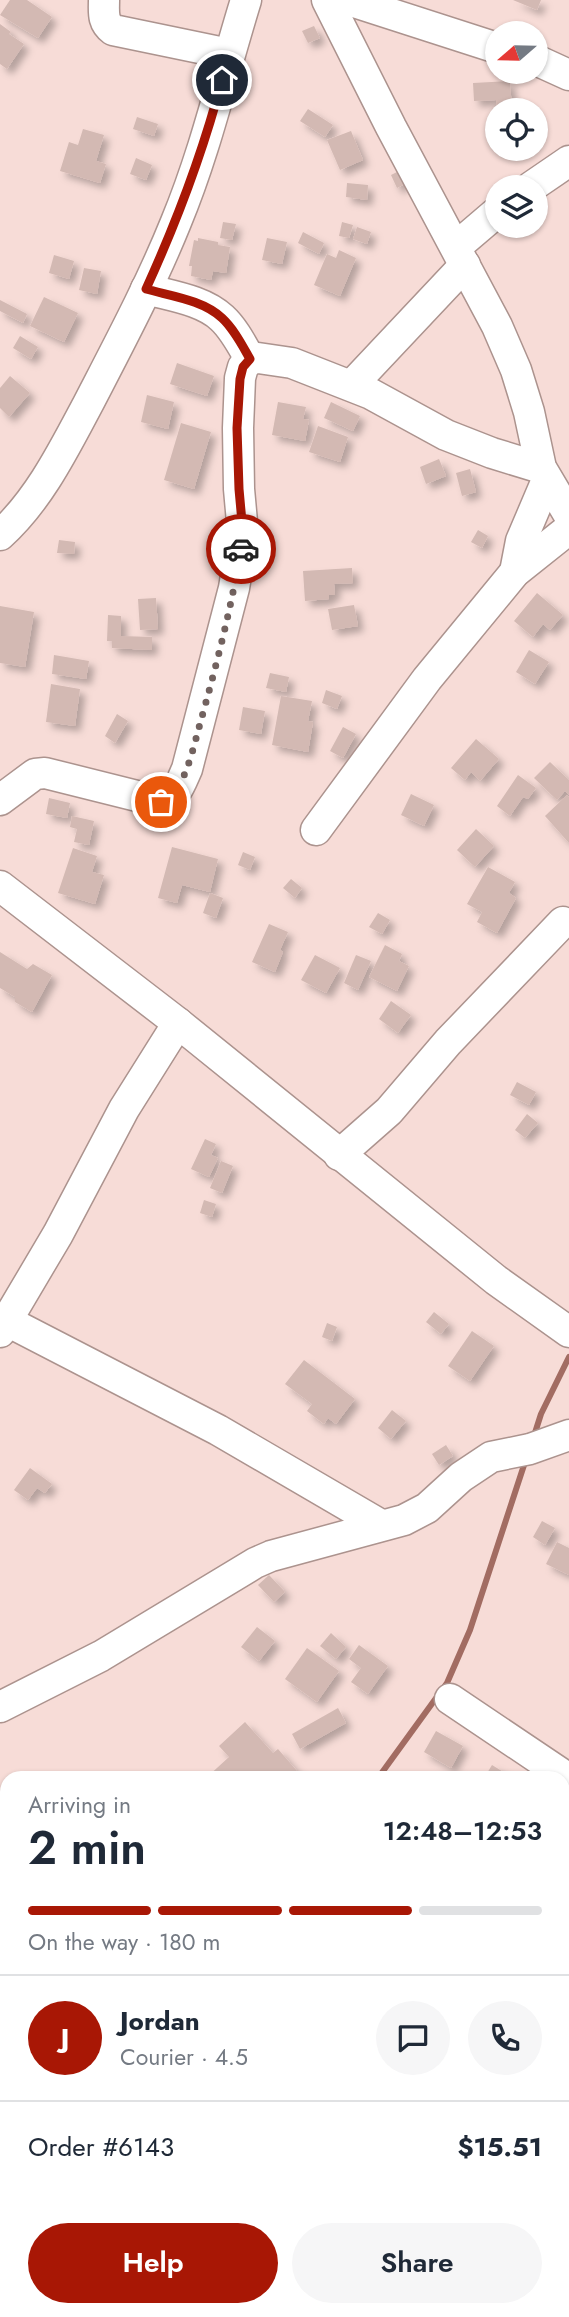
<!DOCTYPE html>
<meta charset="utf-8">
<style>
:root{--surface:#fff;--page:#f6f6f7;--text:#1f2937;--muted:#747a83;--line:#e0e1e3;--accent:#a81705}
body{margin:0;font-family:Jost,sans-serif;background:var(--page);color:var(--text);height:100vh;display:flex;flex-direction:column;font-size:26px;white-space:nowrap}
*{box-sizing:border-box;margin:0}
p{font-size:23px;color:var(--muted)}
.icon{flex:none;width:38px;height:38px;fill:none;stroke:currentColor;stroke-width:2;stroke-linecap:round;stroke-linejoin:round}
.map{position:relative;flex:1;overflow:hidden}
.details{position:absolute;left:0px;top:1771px;width:570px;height:546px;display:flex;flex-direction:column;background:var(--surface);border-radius:21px 21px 0 0;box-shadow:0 2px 5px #0004}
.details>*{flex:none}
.needle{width:46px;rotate:250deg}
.controls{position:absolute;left:485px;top:21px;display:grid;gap:14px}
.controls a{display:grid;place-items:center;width:63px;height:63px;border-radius:50%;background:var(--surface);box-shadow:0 2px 5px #0004;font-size:35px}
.pin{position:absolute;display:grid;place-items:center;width:60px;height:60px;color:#fff;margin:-30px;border:4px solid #fff;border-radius:50%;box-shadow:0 2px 7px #0007}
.courier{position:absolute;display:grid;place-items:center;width:70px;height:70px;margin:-35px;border:5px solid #a81705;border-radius:50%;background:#fff;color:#222;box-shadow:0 2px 9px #0007}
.summary em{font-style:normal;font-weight:600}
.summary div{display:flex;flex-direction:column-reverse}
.summary{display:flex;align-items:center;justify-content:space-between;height:119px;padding:0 28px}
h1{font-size:46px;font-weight:600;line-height:52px}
.bar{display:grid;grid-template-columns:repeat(4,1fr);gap:10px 7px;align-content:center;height:84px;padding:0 28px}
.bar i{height:9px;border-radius:5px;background:var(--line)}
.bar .active{background:var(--accent)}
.bar p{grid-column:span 4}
.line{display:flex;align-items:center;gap:18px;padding:0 28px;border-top:2px solid var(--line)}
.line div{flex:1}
.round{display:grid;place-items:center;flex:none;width:74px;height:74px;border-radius:37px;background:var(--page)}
.cta{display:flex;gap:14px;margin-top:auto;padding:14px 28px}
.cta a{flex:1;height:80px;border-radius:42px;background:var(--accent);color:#fff;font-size:28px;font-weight:600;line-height:80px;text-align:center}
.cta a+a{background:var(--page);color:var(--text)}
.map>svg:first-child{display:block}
.green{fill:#e0aea5}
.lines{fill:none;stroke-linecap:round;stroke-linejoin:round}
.stream{stroke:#a26c62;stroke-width:6}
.building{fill:#d3b9b3;filter:url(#shadow)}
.minor-casing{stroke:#ac938e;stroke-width:33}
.minor{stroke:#fff;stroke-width:30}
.done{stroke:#72625f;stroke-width:7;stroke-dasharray:0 12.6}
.route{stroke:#a81705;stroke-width:9}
</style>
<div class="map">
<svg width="569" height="2317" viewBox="0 0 569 2317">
<defs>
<filter id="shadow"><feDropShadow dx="5.5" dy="5.5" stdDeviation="3.5" flood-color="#0004"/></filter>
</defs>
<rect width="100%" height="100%" fill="#f7dcd7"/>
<path class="green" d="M0,2225L7,2227V2310H84L87,2317H0Z"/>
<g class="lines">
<g class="stream">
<path d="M533,1439L541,1414L569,1357"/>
<path d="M378,1778L447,1683L470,1630L526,1459"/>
</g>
</g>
<g class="building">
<path d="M10,0H27L52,17L38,38L0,15Z"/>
<path d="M513,0H541L537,10Z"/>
<path d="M0,24L11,32L9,34L24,44L7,69L0,64Z"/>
<path d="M314,26L320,38L308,43L302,31Z"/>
<path d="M510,81L512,110H497L496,100L474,101L473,83Z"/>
<path d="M308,109L333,125L325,137L300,121Z"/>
<path d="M137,117L158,124L154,136L133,129Z"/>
<path d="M83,129L104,135L96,161L106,164L100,183L60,171L69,142L78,145Z"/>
<path d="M351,131L363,160L340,170L327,140Z"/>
<path d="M136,158L152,165L146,180L130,174Z"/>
<path d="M401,170L407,183L397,188L391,175Z"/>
<path d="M347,183L368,185L367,200L346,197Z"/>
<path d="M223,222L236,224L232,240L220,238Z"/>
<path d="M342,222L353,225L349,238L339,236Z"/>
<path d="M357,227L371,232L367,244L353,239Z"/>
<path d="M303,232L324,243L319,254L298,243Z"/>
<path d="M198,238L218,242V245L230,247L226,273L213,271L211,280L191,276L192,266H189L194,240L198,241Z"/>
<path d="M267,238L287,242L282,264L262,260Z"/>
<path d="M339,250L356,258L340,296L314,285L327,254L336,258Z"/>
<path d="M54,255L74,261L69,279L49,273Z"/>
<path d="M84,268L101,271L97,294L79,290Z"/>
<path d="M44,297L78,313L64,342L30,326Z"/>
<path d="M0,300L27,314L23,323L0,311Z"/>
<path d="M20,336L38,347L31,359L13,348Z"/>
<path d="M177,363L214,376L207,396L170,384Z"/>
<path d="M10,376L30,393L9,417L0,408V388Z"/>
<path d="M147,395L174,402L168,429L141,422Z"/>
<path d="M278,402L306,407L303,419L309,420L305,441L272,435Z"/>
<path d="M331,402L360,416L353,431L324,418Z"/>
<path d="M181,423L211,432L194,489L164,480Z"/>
<path d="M318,426L348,437L340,462L309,452Z"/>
<path d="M439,459L446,476L426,484L420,467Z"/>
<path d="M470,469L476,492L462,496L456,473Z"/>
<path d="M478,530L488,536L482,548L471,542Z"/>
<path d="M59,540L75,542L74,554L57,553Z"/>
<path d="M352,568L353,583L334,584L335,595H329V599L305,601L303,571Z"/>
<path d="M537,593L563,615L550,630L543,624L533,637L514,621Z"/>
<path d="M156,598L158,629L140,630L138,599Z"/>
<path d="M354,605L358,626L332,630L328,609Z"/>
<path d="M0,606L34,612L25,667L0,663Z"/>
<path d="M108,615L121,616V636L152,637V650L112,648V641H107Z"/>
<path d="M529,650L549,662L535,684L516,672Z"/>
<path d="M54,655L89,661L86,679L52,674Z"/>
<path d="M270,673L289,677L286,692L266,688Z"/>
<path d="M51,684L80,689L75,726L46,722Z"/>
<path d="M326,690L342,696L337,709L322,703Z"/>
<path d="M281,696L312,701L308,721L313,722L308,752L272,745Z"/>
<path d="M243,707L265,711L261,734L239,730Z"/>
<path d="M117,714L128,721L115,743L105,736Z"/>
<path d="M343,727L356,734L343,758L330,751Z"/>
<path d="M476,739L499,759L480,781L471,772L465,780L451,768Z"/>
<path d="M550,762L569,780V795L565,791L557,800L534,778Z"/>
<path d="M518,775L536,788L528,799L523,797L510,816L497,806Z"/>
<path d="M411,794L434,805L424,826L401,815Z"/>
<path d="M567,795L569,797V843L545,816Z"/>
<path d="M49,798L70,803L67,818L46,814Z"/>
<path d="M72,816L94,821L89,845L74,842L77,829L70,827Z"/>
<path d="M476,829L494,846L475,867L457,850Z"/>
<path d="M172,847L218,859L210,892L182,885L177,903L158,898Z"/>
<path d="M73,848L97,856L92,872L104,875L95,904L58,893Z"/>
<path d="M243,852L255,857L250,870L238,865Z"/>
<path d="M488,867L515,882L509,893L516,898L497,933L477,922L482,912L467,904Z"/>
<path d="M291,879L302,888L295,898L283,888Z"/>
<path d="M210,893L223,898L216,918L203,913Z"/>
<path d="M378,913L390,920L382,934L369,927Z"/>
<path d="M269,924L288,932L280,950L283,952L275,972L252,962Z"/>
<path d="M385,945L402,954L399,961L409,966L397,991L369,977Z"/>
<path d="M0,952L27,969L33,964L52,975L32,1012L15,1002V997L0,988Z"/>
<path d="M315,955L340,968L326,993L301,980Z"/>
<path d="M356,955L371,961L358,990L344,983Z"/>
<path d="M391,1001L411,1015L398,1033L379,1019Z"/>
<path d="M517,1082L536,1092L529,1105L510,1095Z"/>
<path d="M527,1114L538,1123L525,1138L515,1130Z"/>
<path d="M205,1139L216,1144L211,1155L218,1158L209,1177L191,1169Z"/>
<path d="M221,1161L233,1166L222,1193L210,1188Z"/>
<path d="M204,1200L216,1204L212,1217L200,1213Z"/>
<path d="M434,1312L449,1324L441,1334L426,1322Z"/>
<path d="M327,1323L337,1327L332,1341L322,1337Z"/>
<path d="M472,1331L494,1346L470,1381L448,1366Z"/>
<path d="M304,1360L355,1399L336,1424L328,1418L324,1424L307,1411L312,1404L285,1384Z"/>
<path d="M392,1410L406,1421L391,1439L378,1428Z"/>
<path d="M446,1445L453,1456L439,1465L432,1454Z"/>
<path d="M30,1468L52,1484L45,1493L37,1488L28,1500L14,1490Z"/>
<path d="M542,1521L555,1528L545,1545L533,1537Z"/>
<path d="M557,1542L569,1548V1575L546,1564Z"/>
<path d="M269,1575L285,1592L274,1602L258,1585Z"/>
<path d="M257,1627L275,1641L259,1661L241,1647Z"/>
<path d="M331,1633L346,1647L336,1659L320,1646Z"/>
<path d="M359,1645L388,1666L368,1694L351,1682L361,1668L349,1659Z"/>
<path d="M307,1648L339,1671L317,1702L285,1679Z"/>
<path d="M338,1708L346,1723L300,1749L292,1734Z"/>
<path d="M245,1722L273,1753L278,1749L303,1778H206L229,1757L219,1746Z"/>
<path d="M436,1731L463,1746L451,1768L424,1752Z"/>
<path d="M492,1765L513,1778H484Z"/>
<path d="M569,1980V2021L564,2017V1988Z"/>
</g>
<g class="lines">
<defs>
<g id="minor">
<path d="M104,0C104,12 102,22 113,30L229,54"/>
<path d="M327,0L391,127L497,326L516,370L529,412L541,468L569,515"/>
<path d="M348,0L497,48"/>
<path d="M536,60L569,75"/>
<path d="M531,187L569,161"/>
<path d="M456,247L497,212"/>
<path d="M146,289C171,296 203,300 222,318C234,329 242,345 250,359"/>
<path d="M352,385L465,265"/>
<path d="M0,535C39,500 64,449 88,404C119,344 151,284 176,222C206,150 223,74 246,0"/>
<path d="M515,572L521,541L547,480"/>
<path d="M0,800L35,774L45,773L161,802C176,799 181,782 187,769L234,588L243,533L239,489L238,428L240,378L243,367L250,359L258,358L292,363L371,394L446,435L492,453L541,468"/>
<path d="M316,830L427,679L515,572L569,529"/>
<path d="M0,886L178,1023L496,1280L569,1332"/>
<path d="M339,1155L389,1111L448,1042L563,922"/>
<path d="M7,1321L218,1430L381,1525"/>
<path d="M0,1332L58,1234L124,1109L178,1023"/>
<path d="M450,1699L569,1779"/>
<path d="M0,1707L101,1656L255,1563L271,1556L404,1520L427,1508L461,1477L491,1457L530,1449L569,1435"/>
<path d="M564,1849L569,1837"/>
<path d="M564,1945L569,1948"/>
</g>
</defs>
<use href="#minor" class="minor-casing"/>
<use href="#minor" class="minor"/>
</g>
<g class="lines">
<path class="done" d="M161,802C167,801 170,800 174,794C190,770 195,740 203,713C218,659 232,604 241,549"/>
<path class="route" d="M222,80C203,152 177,221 146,289C171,296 203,300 222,318C234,329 242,345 250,359L243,367L240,379L237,428L239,489L243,533L241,549"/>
</g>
</svg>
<div class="controls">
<a><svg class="needle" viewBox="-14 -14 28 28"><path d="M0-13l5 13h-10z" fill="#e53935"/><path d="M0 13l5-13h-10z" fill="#747a83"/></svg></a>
<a><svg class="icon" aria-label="locate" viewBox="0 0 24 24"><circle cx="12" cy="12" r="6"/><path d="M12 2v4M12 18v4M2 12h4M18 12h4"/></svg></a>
<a><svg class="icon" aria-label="layers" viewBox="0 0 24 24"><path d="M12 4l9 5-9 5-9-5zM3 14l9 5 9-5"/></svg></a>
</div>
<div class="pin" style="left:161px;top:802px;background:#ea580c"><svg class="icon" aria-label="bag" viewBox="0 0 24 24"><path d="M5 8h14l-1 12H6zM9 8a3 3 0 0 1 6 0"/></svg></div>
<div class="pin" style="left:222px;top:80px;background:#1f2937"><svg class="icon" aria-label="home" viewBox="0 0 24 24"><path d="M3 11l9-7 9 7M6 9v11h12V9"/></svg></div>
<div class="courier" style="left:241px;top:549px"><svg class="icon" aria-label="car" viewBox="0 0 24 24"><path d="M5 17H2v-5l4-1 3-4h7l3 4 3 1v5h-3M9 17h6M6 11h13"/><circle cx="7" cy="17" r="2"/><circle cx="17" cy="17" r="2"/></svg></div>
<section class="details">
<div class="summary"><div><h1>2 min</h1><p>Arriving in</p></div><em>12:48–12:53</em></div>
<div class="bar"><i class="active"></i><i class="active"></i><i class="active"></i><i></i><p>On the way · 180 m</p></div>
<div class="line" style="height:126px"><b class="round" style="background:var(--accent);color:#fff">J</b><div><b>Jordan</b><p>Courier · 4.5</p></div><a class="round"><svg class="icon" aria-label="chat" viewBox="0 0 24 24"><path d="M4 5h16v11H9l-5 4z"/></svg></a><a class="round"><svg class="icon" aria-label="phone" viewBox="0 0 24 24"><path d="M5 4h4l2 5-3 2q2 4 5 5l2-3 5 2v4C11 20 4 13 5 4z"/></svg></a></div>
<div class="line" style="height:91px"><div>Order #6143</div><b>$15.51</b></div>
<div class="cta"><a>Help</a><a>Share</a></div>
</section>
</div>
